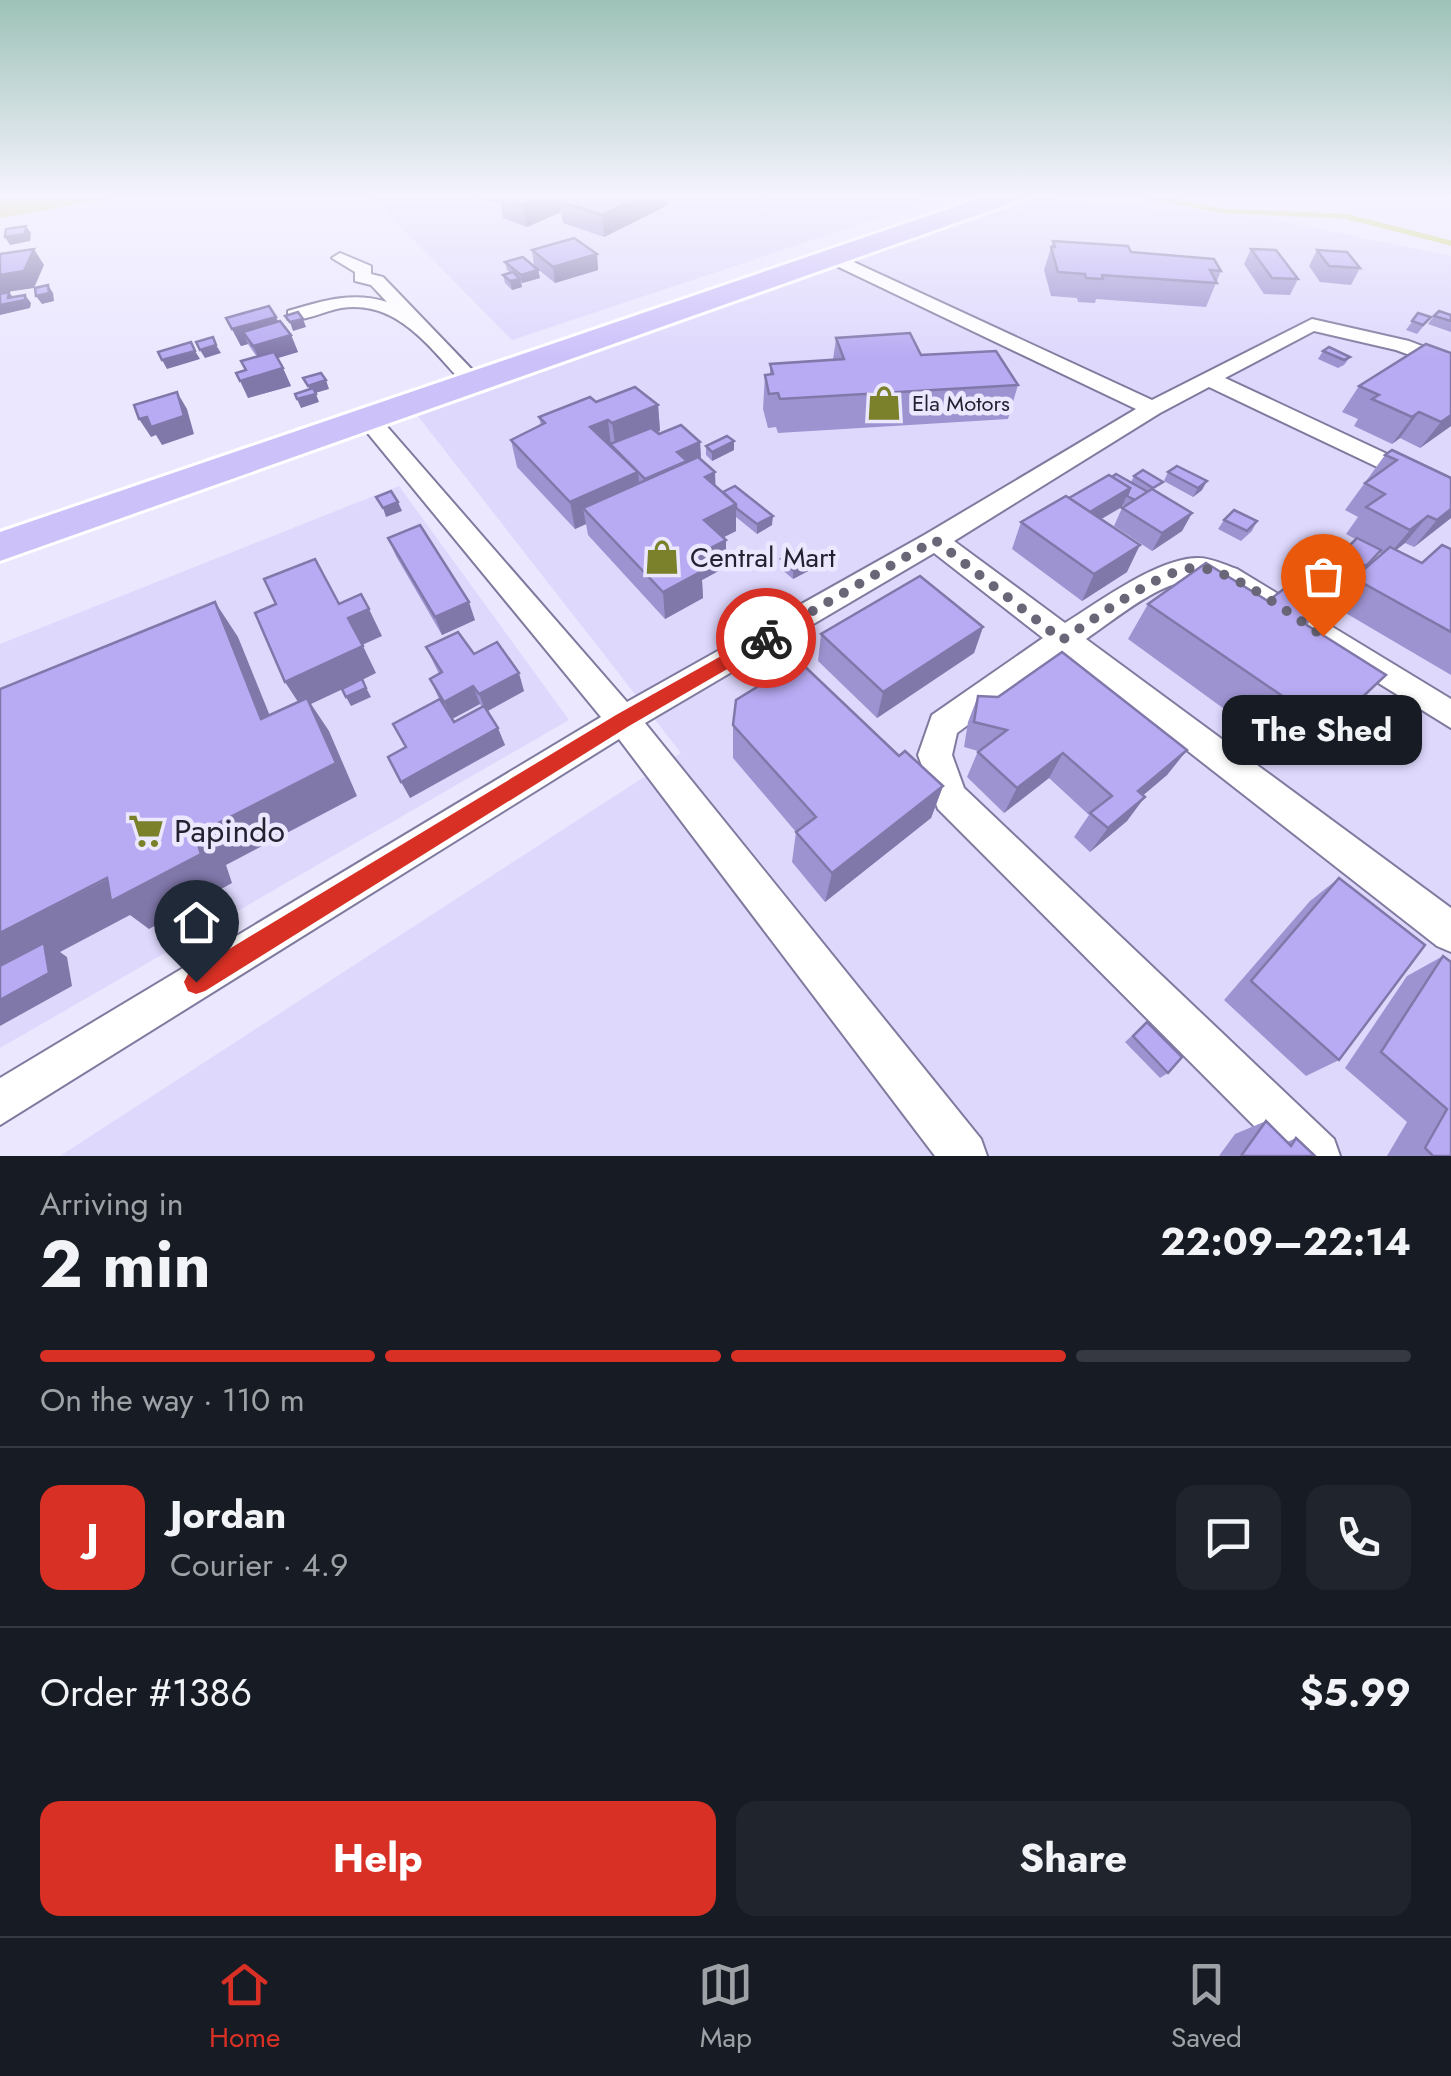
<!DOCTYPE html>
<meta charset="utf-8">
<style>
:root{--surface:#171b24;--page:#20242c;--text:#f1f3f6;--muted:#9ea1a6;--line:#363941;--accent:#d93025}
body{margin:0;font-family:Jost,sans-serif;background:var(--page);color:var(--text);height:100vh;display:flex;flex-direction:column;font-size:38px;white-space:nowrap}
*{box-sizing:border-box;margin:0}
p{font-size:32px;color:var(--muted)}
.icon{flex:none;width:55px;height:55px;fill:none;stroke:currentColor;stroke-width:2;stroke-linecap:round;stroke-linejoin:round}
.map{position:relative;height:1156px;overflow:hidden}
.drawer{display:flex;flex-direction:column;background:var(--surface);flex:1}
.drawer>*{flex:none}
.pin{position:absolute;display:grid;place-items:center;width:85px;height:85px;color:#fff;margin:-102px -42px;border-radius:50% 50% 50% 0;rotate:-45deg;box-shadow:0 0 10px #0007}
.pin .icon{rotate:45deg}
.courier{position:absolute;display:grid;place-items:center;width:100px;height:100px;margin:-50px;border:8px solid #d93025;border-radius:50%;background:#fff;color:#222;box-shadow:0 2px 12px #0007}
.bubble{position:absolute;height:70px;border-radius:20px;background:var(--surface);box-shadow:0 2px 8px #0004;font-size:32px;font-weight:700;line-height:70px;text-align:center}
.overview em{font-style:normal;font-weight:700}
.overview div{display:flex;flex-direction:column-reverse}
.overview{display:flex;align-items:center;justify-content:space-between;height:170px;padding:0 40px}
h1{font-size:65px;font-weight:700;line-height:75px}
.bar{display:grid;grid-template-columns:repeat(4,1fr);gap:15px 10px;align-content:center;height:120px;padding:0 40px}
.bar i{height:12px;border-radius:8px;background:var(--line)}
.bar .active{background:var(--accent)}
.bar p{grid-column:span 4}
.line{display:flex;align-items:center;gap:25px;padding:0 40px;border-top:2px solid var(--line)}
.line div{flex:1}
.round{display:grid;place-items:center;flex:none;width:105px;height:105px;border-radius:20px;background:var(--page)}
.cta{display:flex;gap:20px;margin-top:auto;padding:20px 40px}
.cta a{flex:1;height:115px;border-radius:20px;background:var(--accent);color:#fff;font-size:40px;font-weight:700;line-height:115px;text-align:center}
.cta a+a{background:var(--page);color:var(--text)}
.tab-bar{display:flex;justify-content:space-around;align-items:center;height:140px;border-top:2px solid var(--line);background:var(--surface);font-size:28px;color:var(--muted)}
.tab-bar a{display:grid;justify-items:center;gap:5px}
.tab-bar .active{color:var(--accent)}
.map>svg:first-child{display:block}
.built{fill:#ded8fd}
.water{fill:#ced66e}
.lines{fill:none;stroke-linecap:round;stroke-linejoin:round}
.stream{stroke:#ced66e;stroke-width:5}
.street-casing{stroke:#807a9e;stroke-width:4}
.primary-casing{stroke:#fff;stroke-width:6}
.street{fill:#fff;fill-rule:evenodd}
.primary{fill:#cdc1fa;fill-rule:evenodd}
.wall{fill:#9e93d1;fill-rule:evenodd}
.shaded-wall{fill:#8178aa}
.building{fill:#b8abf3;stroke:#8178aa;stroke-width:2.5}
.route{fill:#d93025}
.done{stroke:#696678;stroke-width:10;stroke-dasharray:0 18}
.labels{text-anchor:middle;stroke-width:9;stroke-linejoin:round;paint-order:stroke}
.far-poi-label{font-size:22px;fill:#242130;stroke:#eae7ff;text-anchor:start}
.poi-label{font-size:28px;fill:#242130;stroke:#eae7ff;text-anchor:start}
.near-poi-label{font-size:32px;fill:#242130;stroke:#eae7ff;text-anchor:start}
</style>
<div class="map">
<svg width="1451" height="1156" viewBox="0 0 1451 1156">
<rect width="100%" height="100%" fill="#eae7ff"/>
<g class="built">
<path d="M369,195H910L927,202L512,340Z"/>
<path d="M1038,198L1266,218L1451,256V1156H60L681,753L414,411Z"/>
<path d="M399,486L569,720L0,1048V644Z"/>
</g>
<path class="water" d="M0,195H132L0,218Z"/>
<g class="lines">
<path class="stream" d="M1142,195L1223,211L1345,216L1451,243"/>
<defs>
<g id="street">
<path d="M832,252L1152,400L1312,319L1409,341L1451,357V370L1396,350L1314,331L1225,378L1451,484V502L1209,387L1160,413L954,541L1065,623C1099,602 1159,557 1199,558C1211,558 1225,565 1237,569L1451,699V728L1217,583C1174,567 1122,615 1086,639L1451,908V952L1437,946L1064,654L957,733L952,755L964,788L1334,1139L1340,1156H1284L938,809L918,755L932,715L1043,638L934,553L645,723L981,1139L987,1156H935L619,739L0,1125V1078L601,717L361,425L358,420L361,415H377L627,702L926,534L1136,409L826,261V253Z"/>
<path d="M340,253L371,266V274L383,277L481,379L485,383L481,387H467C432,351 399,299 341,308C324,311 306,322 288,319V311C322,301 352,291 387,302L371,285L355,281V272L332,258Z"/>
</g>
<path id="primary" d="M989,195H1023L1020,200L0,561V532Z"/>
</defs>
<use href="#street" class="street-casing"/>
<use href="#primary" class="primary-casing"/>
<use href="#street" class="street"/>
<use href="#primary" class="primary"/>
</g>
<g class="wall">
<path d="M473,195H668V205L604,237L563,223L561,212L527,227L503,218L500,201L494,203Z"/>
<path d="M1053,241L1131,252L1221,271L1206,307L1096,299L1095,303L1078,302L1077,298L1051,296L1044,270Z"/>
<path d="M1251,249L1298,279L1290,295L1264,294L1244,264Z"/>
<path d="M532,250L597,254L598,270L555,283L534,266Z"/>
<path d="M1317,250L1360,268L1351,285L1320,282L1309,266Z"/>
<path d="M505,262L538,270L540,278L522,283L521,282L522,287L512,290L505,283L503,275L511,273L507,270Z"/>
<path d="M1418,313L1431,317L1417,334L1406,330Z"/>
<path d="M1451,315V332L1428,324L1434,316Z"/>
<path d="M226,318L278,321L291,335L298,352L278,358L291,386L248,398L246,370L257,357L248,344L241,346Z"/>
<path d="M836,338L921,355L1018,385L1008,419L778,433L776,427L768,428L763,409L765,375L770,374V364L833,360Z"/>
<path d="M1323,351L1350,357L1344,365L1338,368L1318,359Z"/>
<path d="M1359,386L1451,426L1420,448L1400,438L1392,444L1354,426L1358,419L1342,412Z"/>
<path d="M596,402L658,405L660,431L656,432L659,434L700,442L701,460L715,486L772,525L757,534L736,517V531L723,537L726,567L702,580L703,598L665,619L588,535L586,524L575,529L517,467L511,440L541,426L539,417Z"/>
<path d="M734,441V450L712,461L706,455V446Z"/>
<path d="M1385,455L1451,478V518L1414,547L1405,543L1396,550L1422,563L1451,549V675L1332,605L1358,575L1334,563L1355,539L1346,534L1358,517L1345,510ZM1379,552L1382,554L1364,570Z"/>
<path d="M1168,472L1202,490L1193,497L1164,481Z"/>
<path d="M1134,476L1192,513L1182,531L1152,551L1114,526L1122,508L1125,506L1123,505L1101,519L1127,572L1082,601L1012,549L1021,522L1112,477L1131,482Z"/>
<path d="M1224,520L1257,521L1252,531L1241,541L1218,529Z"/>
<path d="M388,538L475,620L442,635L396,556Z"/>
<path d="M781,559L813,560L812,569L793,579L780,568Z"/>
<path d="M1268,601L1320,609L1307,625L1353,709L1297,762L1128,639L1148,604Z"/>
<path d="M983,627L974,653L877,718L818,661L821,634Z"/>
<path d="M426,647L474,654L524,691L487,711L505,745L410,798L406,747L439,699L430,679L439,674ZM480,704L482,707L454,722L452,719Z"/>
<path d="M978,696L1187,750L1167,775L1143,795L1127,821L1090,852L1074,837L1089,815L1049,778L1004,813L967,777L978,751L964,747L968,722Z"/>
<path d="M733,725L943,786L931,818L825,902L792,862L796,832L733,758Z"/>
<path d="M1339,878V1060L1306,1076L1224,1000L1310,901Z"/>
<path d="M1443,956L1451,1156H1387L1407,1122L1345,1068L1407,976Z"/>
<path d="M1147,1022L1168,1073L1160,1078L1125,1042Z"/>
<path d="M1266,1121L1287,1142L1296,1138L1315,1156H1219L1235,1134Z"/>
</g>
<g class="shaded-wall">
<path d="M492,195H512L499,196L500,201L494,203Z"/>
<path d="M545,195H599L559,201L561,212L527,227L523,205Z"/>
<path d="M642,195H668V205L604,237L602,215Z"/>
<path d="M26,226L31,233L30,241L10,245L5,237Z"/>
<path d="M34,249L44,265L34,288L0,293V275Z"/>
<path d="M597,254L598,270L555,283L553,267Z"/>
<path d="M538,270L540,278L522,283L521,275Z"/>
<path d="M520,279L522,287L512,290L510,281Z"/>
<path d="M48,285L53,293L54,301L42,304L36,296Z"/>
<path d="M9,292L15,300L25,295L31,303L30,308L0,315V305L8,298Z"/>
<path d="M276,317L284,334L243,332L248,344L241,346L232,329Z"/>
<path d="M303,319L306,327L293,331L290,322Z"/>
<path d="M291,335L298,352L261,363L253,346Z"/>
<path d="M216,345L221,353L205,358L200,350Z"/>
<path d="M195,351L200,359L167,369L162,360Z"/>
<path d="M283,368L291,386L248,398L240,381Z"/>
<path d="M326,380L329,389L312,394L308,386Z"/>
<path d="M177,392L187,409L194,434L162,445L156,435L151,437L139,419Z"/>
<path d="M316,394L319,402L301,408L297,399Z"/>
<path d="M658,405L660,431L616,450L612,423Z"/>
<path d="M1419,412L1400,438L1392,444L1412,417Z"/>
<path d="M1451,415V426L1420,448L1441,422Z"/>
<path d="M608,420L611,446L590,427Z"/>
<path d="M734,441V450L712,461V452Z"/>
<path d="M700,442L701,460L647,497L645,479L677,452Z"/>
<path d="M638,472L641,499L583,508L586,524L575,529L570,502Z"/>
<path d="M715,472L716,499L705,477Z"/>
<path d="M1207,481L1202,490L1193,497L1198,488Z"/>
<path d="M1130,488L1122,507L1074,535L1082,516Z"/>
<path d="M398,502L402,511L386,517L383,508Z"/>
<path d="M736,504V531L705,547L704,520Z"/>
<path d="M1451,509V518L1414,547L1437,520Z"/>
<path d="M1192,513L1182,531L1152,551L1162,533Z"/>
<path d="M773,516L772,525L757,534V524Z"/>
<path d="M1428,516L1405,543L1387,557L1410,530Z"/>
<path d="M726,540V567L702,580L703,598L665,619L663,592L689,559Z"/>
<path d="M1140,545L1127,572L1082,601L1094,574Z"/>
<path d="M813,560L812,569L793,579V570Z"/>
<path d="M215,602L238,637L285,753L261,719Z"/>
<path d="M469,602L475,620L442,635L435,617Z"/>
<path d="M369,609L382,636L362,645L348,618Z"/>
<path d="M983,627L974,653L877,718L883,692Z"/>
<path d="M363,646L376,673L362,680L371,697L351,706L346,697L362,680L311,704L329,731L357,796L226,865L232,883L149,929L130,915L60,952L67,957L72,986L0,1026V933L195,835L302,708L285,682Z"/>
<path d="M519,673L524,691L486,712L479,694Z"/>
<path d="M1386,675L1353,709L1297,762L1329,728Z"/>
<path d="M473,686L480,704L452,719L444,702Z"/>
<path d="M498,728L505,745L410,798L401,782Z"/>
<path d="M1187,750L1167,775L1120,815L1138,791Z"/>
<path d="M1063,753L1049,778L1004,813L1017,788Z"/>
<path d="M943,786L931,818L825,902L832,873Z"/>
<path d="M1145,797L1127,821L1090,852L1108,828Z"/>
</g>
<g class="building">
<path d="M501,195H545L523,205L499,196Z"/>
<path d="M572,195H642L602,215L559,201Z"/>
<path d="M26,226L25,234L5,237L6,229Z"/>
<path d="M574,238L597,254L553,267L532,250Z"/>
<path d="M1053,241L1128,246L1131,252L1214,259L1221,271L1210,270L1217,283L1102,275L1103,279L1086,278L1085,274L1058,272L1051,247H1055Z"/>
<path d="M34,249L24,271L0,275V254Z"/>
<path d="M1251,249L1276,250L1298,279L1272,278Z"/>
<path d="M1317,250L1347,252L1360,268L1329,266Z"/>
<path d="M523,257L538,270L521,275L505,262Z"/>
<path d="M513,272L520,279L510,281L503,275Z"/>
<path d="M48,285L49,293L36,296L35,288Z"/>
<path d="M9,292L8,298L25,295V300L0,305V294Z"/>
<path d="M269,306L276,317L232,329L226,318Z"/>
<path d="M1439,311L1451,315V321L1434,316Z"/>
<path d="M298,312L303,319L290,322L285,316Z"/>
<path d="M1418,313L1431,317L1423,325L1412,321Z"/>
<path d="M280,321L291,335L253,346L243,332Z"/>
<path d="M910,333L921,355L996,351L1018,385L780,399L778,393L769,394L765,375L773,374L770,364L844,359L836,338Z"/>
<path d="M213,337L216,345L200,350L196,342Z"/>
<path d="M191,342L195,351L162,360L158,352Z"/>
<path d="M1426,344L1451,353V415L1441,422L1419,412L1412,417L1372,399L1379,395L1359,386Z"/>
<path d="M1329,347L1350,357L1344,360L1323,351Z"/>
<path d="M274,352L283,368L240,381L236,373L246,370L241,361Z"/>
<path d="M321,373L326,380L308,386L303,378Z"/>
<path d="M635,387L658,405L612,423L608,420L590,427L638,472L570,502L511,440L545,423L539,417L590,397L596,402Z"/>
<path d="M313,388L316,394L297,399L295,394Z"/>
<path d="M177,392L184,416L151,427L147,417L139,419L134,405Z"/>
<path d="M681,425L700,442L677,452L687,461L645,479L610,444L651,428L659,434Z"/>
<path d="M727,436L734,441L712,452L706,446Z"/>
<path d="M1392,450L1451,478V509L1437,520L1428,516L1410,530L1366,507L1385,494L1365,483L1397,460L1385,455Z"/>
<path d="M698,457L715,472L705,477L736,504L704,520L726,540L689,559L702,571L663,592L583,508Z"/>
<path d="M1177,466L1207,481L1198,488L1168,472Z"/>
<path d="M1143,470L1163,482L1153,488L1134,476Z"/>
<path d="M1116,474L1148,492L1135,500L1127,496L1130,488L1112,477Z"/>
<path d="M1109,475L1130,488L1090,512L1069,498Z"/>
<path d="M735,486L773,516L757,524L736,508V504L723,492Z"/>
<path d="M1152,489L1192,513L1162,533L1122,508Z"/>
<path d="M391,491L398,502L383,508L376,497Z"/>
<path d="M1066,496L1140,545L1094,574L1021,522Z"/>
<path d="M1234,510L1257,521L1247,531L1224,520Z"/>
<path d="M420,525L469,602L435,617L388,538Z"/>
<path d="M1357,538L1381,550L1366,566L1341,554Z"/>
<path d="M1442,545L1451,549V632L1354,578L1390,547L1422,563Z"/>
<path d="M801,549L813,560L793,570L781,559Z"/>
<path d="M315,559L339,604L361,594L369,609L348,618L363,646L285,682L255,613L276,604L264,579Z"/>
<path d="M1206,563L1268,601L1285,588L1320,609L1302,622L1386,675L1329,728L1148,604Z"/>
<path d="M920,576L983,627L883,692L821,634Z"/>
<path d="M215,602L261,719L307,698L336,763L195,835L201,854L111,901L107,878L0,933V689Z"/>
<path d="M458,632L474,654L497,642L519,673L479,694L473,686L444,702L430,679L442,672L426,647Z"/>
<path d="M1062,652L1187,750L1138,791L1145,797L1108,828L1090,813L1112,796L1063,753L1017,788L978,752L1007,730L974,722L978,696L998,697Z"/>
<path d="M799,661L899,756L905,751L943,786L832,873L796,832L816,817L733,725L736,700Z"/>
<path d="M362,679L366,688L346,697L342,689Z"/>
<path d="M440,699L454,722L484,706L498,728L401,782L388,757L406,747L393,724Z"/>
<path d="M1339,878L1425,945L1339,1060L1251,981Z"/>
<path d="M44,943L49,973L0,1000V966Z"/>
<path d="M1443,956L1451,962V1156H1433L1425,1148L1447,1109L1381,1052Z"/>
<path d="M1147,1022L1182,1057L1168,1073L1133,1036Z"/>
<path d="M1266,1121L1291,1146L1296,1138L1315,1156H1241Z"/>
</g>
<linearGradient id="sky" x2="0" y2="1"><stop stop-color="#9dc2b7"/><stop offset="0.55" stop-color="#f6f4ff"/><stop offset="1" stop-color="#f6f4ff" stop-opacity="0"/></linearGradient>
<rect width="1451" height="357" fill="url(#sky)"/>
<path class="route" d="M766,631L774,638L772,643L629,726L205,991L196,994L188,991L184,982L188,974L616,715Z"/>
<g class="lines">
<path class="done" d="M766,638L935,540L1062,640C1091,622 1168,563 1200,568C1239,573 1289,614 1323,636"/>
</g>
<defs>
<symbol id="shop-bare" viewBox="-9 -9 18 18"><path d="M-5-2.5h2.3a2.7 3.5 0 0 1 5.4 0H5L5.5 6h-11ZM-1.5-2.5h3a1.5 2.3 0 0 0-3 0Z" fill="#7b802a" stroke="#eae7ff" stroke-width="2.5" paint-order="stroke"/></symbol>
<symbol id="supermarket-bare" viewBox="-9 -9 18 18"><path d="M-6-5.5h2.5l.6 2H6L4.5 2H-2.5L-4.4-4H-6ZM-1.5 3.2a1.3 1.3 0 1 0 .1 0ZM3 3.2a1.3 1.3 0 1 0 .1 0Z" fill="#7b802a" stroke="#eae7ff" stroke-width="2.5" paint-order="stroke"/></symbol>
</defs>
<g fill-rule="evenodd">
<use href="#shop-bare" x="859" y="378" width="50" height="50"/>
<use href="#shop-bare" x="637" y="532" width="50" height="50"/>
<use href="#supermarket-bare" x="121" y="806" width="50" height="50"/>
</g>
<g class="labels">
<g class="far-poi-label">
<text x="912" y="411">Ela Motors</text>
</g>
<g class="poi-label">
<text x="690" y="567">Central Mart</text>
</g>
<g class="near-poi-label">
<text x="174" y="842">Papindo</text>
</g>
</g>
</svg>
<div class="pin" style="left:1323px;top:636px;background:#ea580c"><svg class="icon" aria-label="bag" viewBox="0 0 24 24"><path d="M5 8h14l-1 12H6zM9 8a3 3 0 0 1 6 0"/></svg></div>
<div class="pin" style="left:196px;top:982px;background:#1f2937"><svg class="icon" aria-label="home" viewBox="0 0 24 24"><path d="M3 11l9-7 9 7M6 9v11h12V9"/></svg></div>
<div class="courier" style="left:766px;top:638px"><svg class="icon" aria-label="bike" viewBox="0 0 24 24"><circle cx="6" cy="16" r="4"/><circle cx="18" cy="16" r="4"/><path d="M6 16l4-8h5l3 8M10 8l3 8H6M13 5h3"/></svg></div>
<div class="bubble" style="left:1222px;top:695px;width:200px">The Shed</div>
</div>
<section class="drawer">
<div class="overview"><div><h1>2 min</h1><p>Arriving in</p></div><em>22:09–22:14</em></div>
<div class="bar"><i class="active"></i><i class="active"></i><i class="active"></i><i></i><p>On the way · 110 m</p></div>
<div class="line" style="height:180px"><b class="round" style="background:var(--accent);color:#fff">J</b><div><b>Jordan</b><p>Courier · 4.9</p></div><a class="round"><svg class="icon" aria-label="chat" viewBox="0 0 24 24"><path d="M4 5h16v11H9l-5 4z"/></svg></a><a class="round"><svg class="icon" aria-label="phone" viewBox="0 0 24 24"><path d="M5 4h4l2 5-3 2q2 4 5 5l2-3 5 2v4C11 20 4 13 5 4z"/></svg></a></div>
<div class="line" style="height:130px"><div>Order #1386</div><b>$5.99</b></div>
<div class="cta"><a>Help</a><a>Share</a></div>
</section>
<nav class="tab-bar">
<a class="active"><svg class="icon" aria-label="home" viewBox="0 0 24 24"><path d="M3 11l9-7 9 7M6 9v11h12V9"/></svg>Home</a>
<a><svg class="icon" aria-label="map" viewBox="0 0 24 24"><path d="M3 6l6-2 6 2 6-2v14l-6 2-6-2-6 2zM9 4v14M15 6v14"/></svg>Map</a>
<a><svg class="icon" aria-label="saved" viewBox="0 0 24 24"><path d="M7 4h10v16l-5-4-5 4z"/></svg>Saved</a>
</nav>
